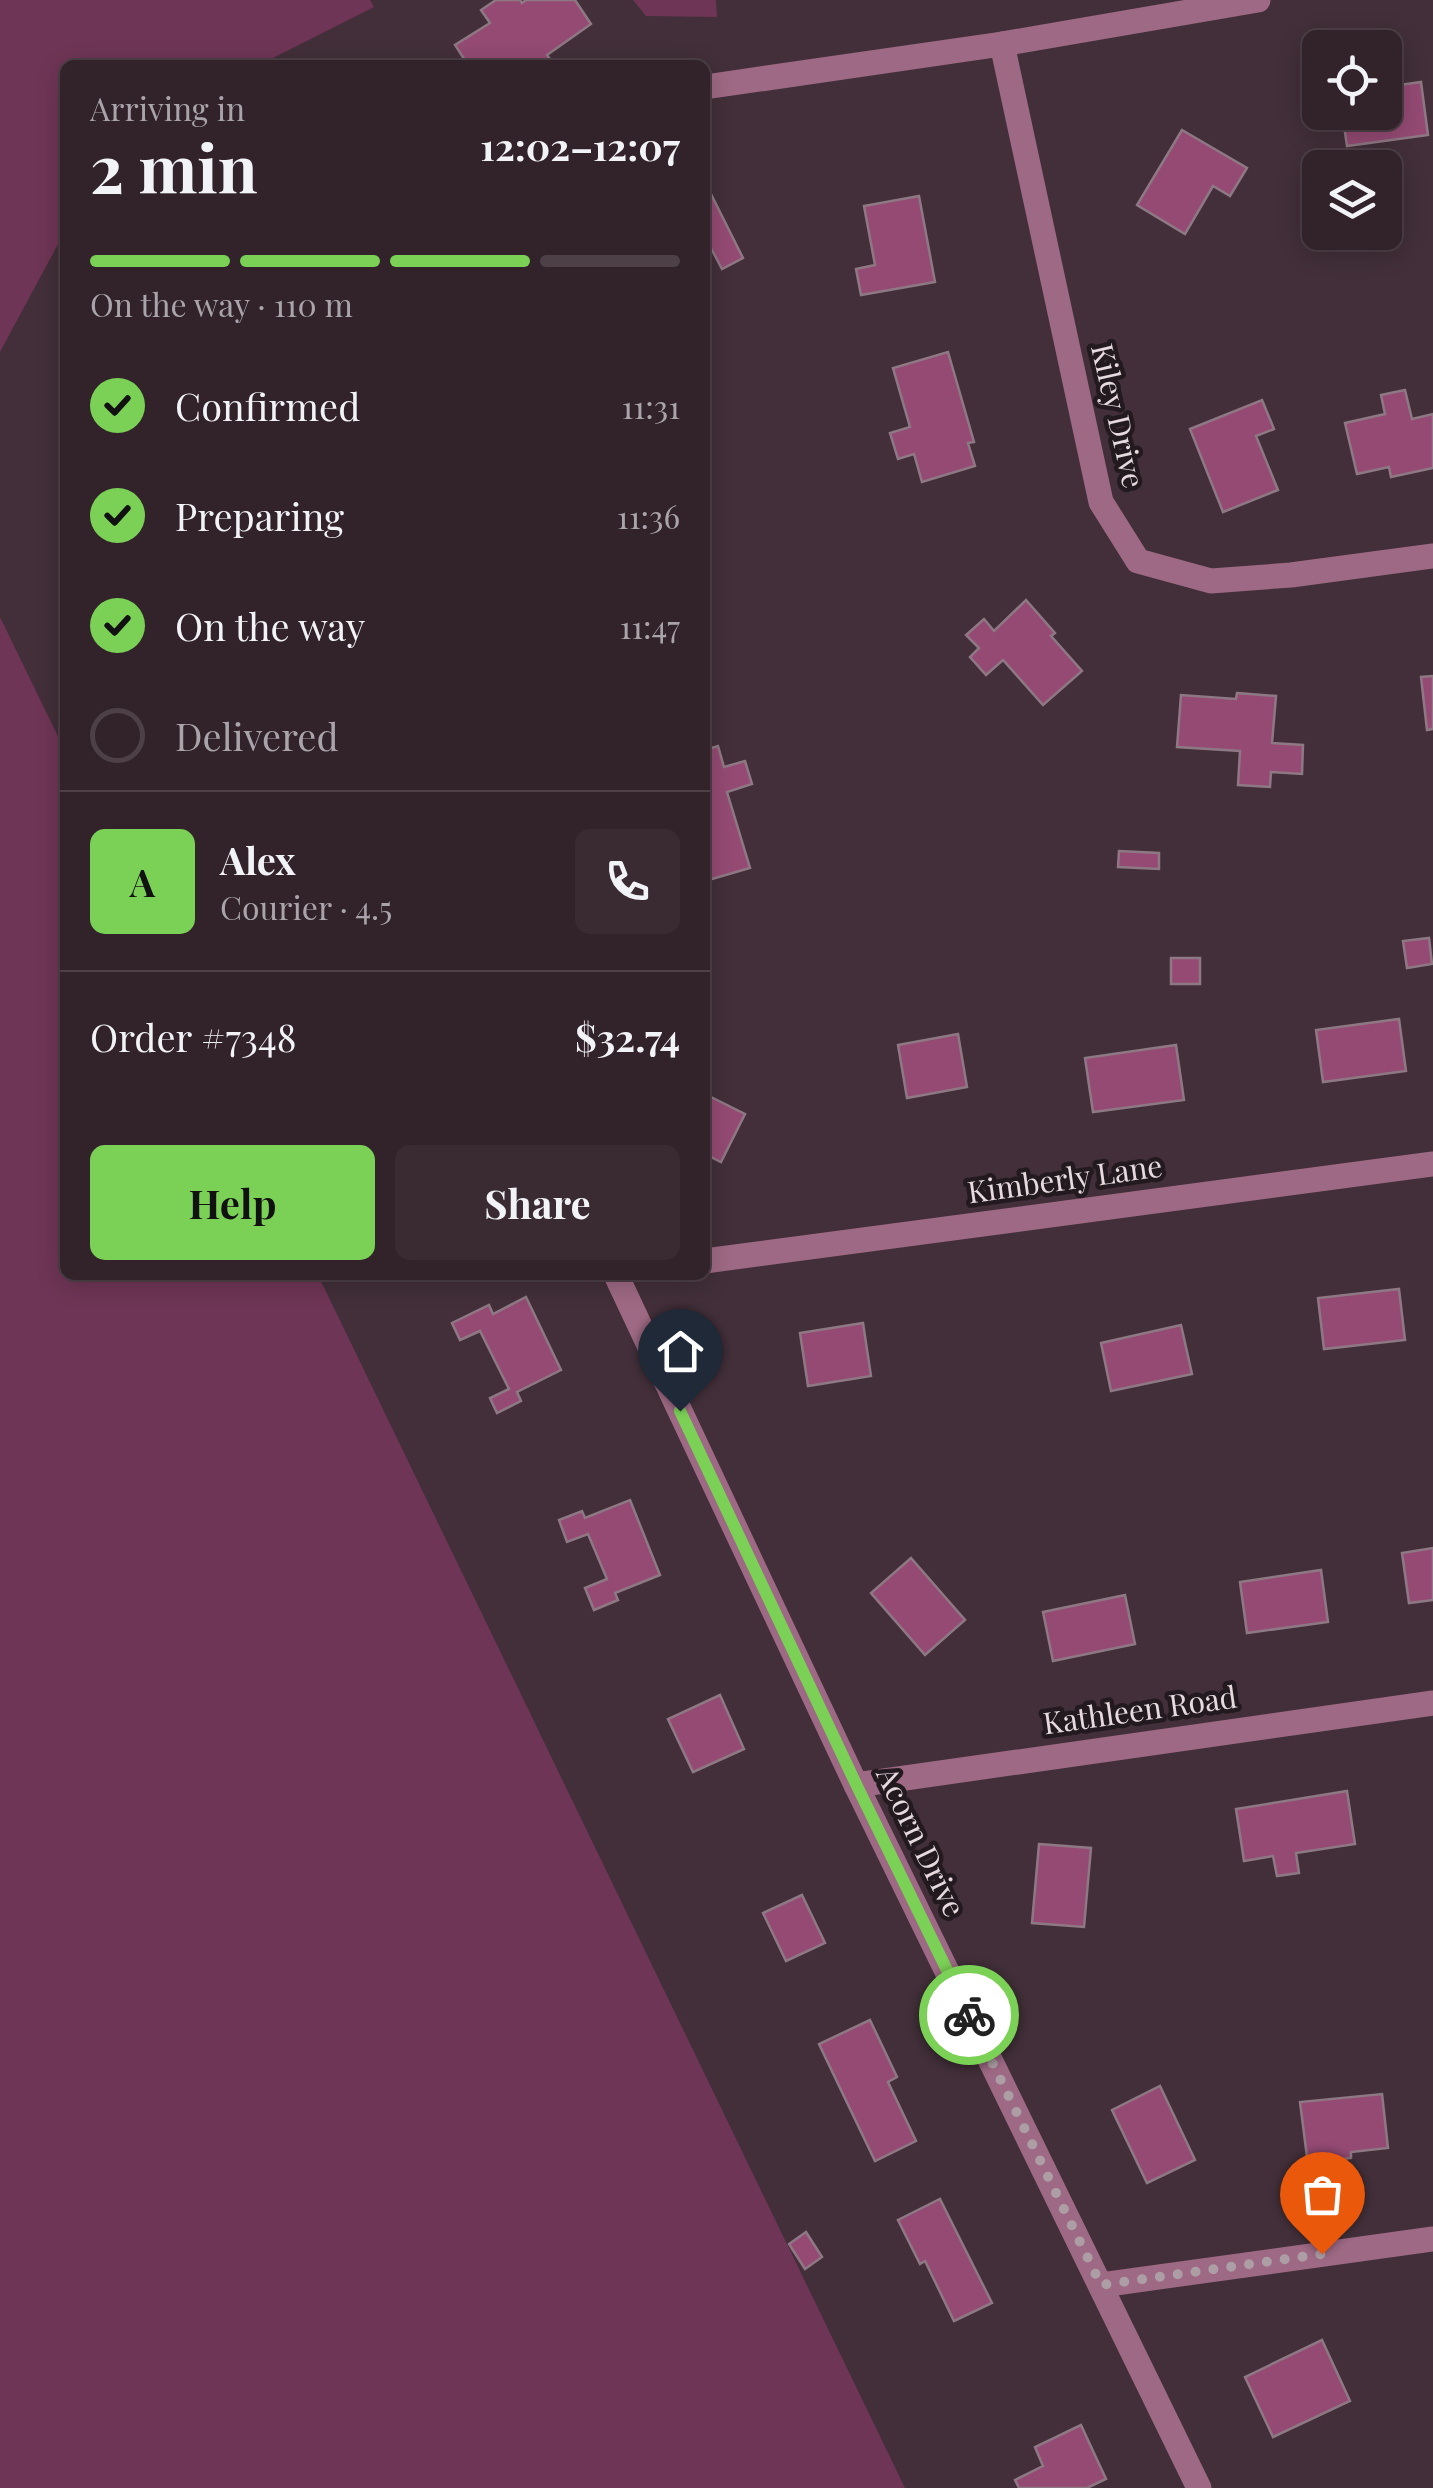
<!DOCTYPE html>
<meta charset="utf-8">
<style>
:root{--surface:#32232b;--page:#3a2b33;--text:#f1f3f6;--muted:#a8a4a9;--line:#4d4047;--accent:#7bd156}
body{margin:0;font-family:"Playfair Display",serif;background:var(--page);color:var(--text);height:100vh;display:flex;flex-direction:column;font-size:38px;white-space:nowrap}
*{box-sizing:border-box;margin:0}
p{font-size:32px;color:var(--muted)}
.icon{flex:none;width:55px;height:55px;fill:none;stroke:currentColor;stroke-width:2;stroke-linecap:round;stroke-linejoin:round}
.map{position:relative;flex:1;overflow:hidden}
.details{position:absolute;left:60px;top:60px;width:650px;height:1220px;display:flex;flex-direction:column;background:var(--surface);border-radius:15px;box-shadow:0 5px 25px #0003,0 0 0 2px var(--line)}
.details>*{flex:none}
.controls{position:absolute;left:1302px;top:30px;display:grid;gap:20px}
.controls a{display:grid;place-items:center;width:100px;height:100px;border-radius:15px;background:var(--surface);box-shadow:0 5px 25px #0003,0 0 0 2px var(--line);font-size:50px}
.pin{position:absolute;display:grid;place-items:center;width:85px;height:85px;color:#fff;margin:-102px -42px;border-radius:50% 50% 50% 0;rotate:-45deg;box-shadow:0 0 10px #0007}
.pin .icon{rotate:45deg}
.courier{position:absolute;display:grid;place-items:center;width:100px;height:100px;margin:-50px;border:8px solid #7bd156;border-radius:50%;background:#fff;color:#222;box-shadow:0 2px 12px #0007}
.head em{font-style:normal;font-weight:700}
.head div{display:flex;flex-direction:column-reverse}
.head{display:flex;align-items:center;justify-content:space-between;height:170px;padding:0 30px}
h1{font-size:65px;font-weight:700;line-height:75px}
.bar{display:grid;grid-template-columns:repeat(4,1fr);gap:15px 10px;align-content:center;height:120px;padding:0 30px}
.bar i{height:12px;border-radius:8px;background:var(--line)}
.bar .active{background:var(--accent)}
.bar p{grid-column:span 4}
.line{display:flex;align-items:center;gap:25px;padding:0 30px;border-top:2px solid var(--line)}
.line div{flex:1}
.round{display:grid;place-items:center;flex:none;width:105px;height:105px;border-radius:15px;background:var(--page)}
ol{padding:0 30px;list-style:none}
li{display:flex;align-items:center;gap:30px;height:110px}
li p{margin-inline-start:auto}
li .icon{padding:10px;border-radius:50%;background:var(--accent);color:#111;stroke-width:4}
li:last-child{color:var(--muted)}
li i{width:55px;height:55px;border:5px solid var(--line);border-radius:50%}
.action{display:flex;gap:20px;margin-top:auto;padding:20px 30px}
.action a{flex:1;height:115px;border-radius:15px;background:var(--accent);color:#111;font-size:40px;font-weight:700;line-height:115px;text-align:center}
.action a+a{background:var(--page);color:var(--text)}
.map>svg:first-child{display:block}
.green{fill:#6f3556}
.building{fill:#944a73;stroke:#8e7883;stroke-width:2.5}
.lines{fill:none;stroke-linecap:round;stroke-linejoin:round}
.minor{stroke:#9e6984;stroke-width:25}
.done{stroke:#ad9ea5;stroke-width:10;stroke-dasharray:0 18}
.route{stroke:#7bd156;stroke-width:12}
.labels{text-anchor:middle;stroke-width:9;stroke-linejoin:round;paint-order:stroke}
.street-label{font-size:30px;fill:#e6dadf;stroke:#231a1f}
</style>
<div class="map">
<svg width="1433" height="2488" viewBox="0 0 1433 2488">
<rect width="100%" height="100%" fill="#422f39"/>
<g class="green">
<path d="M0,0H370L374,7L259,65H65V231L0,352Z"/>
<path d="M633,0H716L717,17L646,16Z"/>
<path d="M0,617L65,751V1275H318L905,2488H0Z"/>
</g>
<g class="building">
<path d="M496,0H520L522,3L526,0H575L591,24L547,55L552,62L547,65H468L455,45L490,23L481,10Z"/>
<path d="M1421,82L1428,135L1347,146L1342,112H1385V87Z"/>
<path d="M1182,130L1247,168L1230,196L1213,186L1185,234L1137,205Z"/>
<path d="M710,192L743,258L722,269L712,250L705,253V194Z"/>
<path d="M919,196L935,282L861,295L856,269L875,265L864,206Z"/>
<path d="M948,352L974,442L968,443L975,466L922,482L914,454L898,459L890,433L910,427L893,368Z"/>
<path d="M1405,390L1412,419L1433,414V468L1391,477L1389,467L1357,474L1345,423L1385,414L1381,395Z"/>
<path d="M1262,400L1274,429L1256,436L1278,490L1223,512L1190,429Z"/>
<path d="M1026,600L1055,633L1051,636L1082,671L1043,705L1003,660L986,675L970,657L979,648L966,635L984,619L994,631Z"/>
<path d="M1433,676V729L1427,730L1421,677Z"/>
<path d="M1237,693L1276,696L1272,743L1303,745L1302,774L1271,772L1270,787L1238,785L1240,751L1177,747L1181,695L1236,699Z"/>
<path d="M718,746L724,767L745,761L752,784L727,792L750,868L705,881V750Z"/>
<path d="M1119,851L1159,853V869L1118,867Z"/>
<path d="M1429,938L1432,964L1407,968L1403,941Z"/>
<rect x="1171" y="958" width="29" height="26"/>
<path d="M1399,1019L1406,1071L1323,1082L1316,1030Z"/>
<path d="M958,1034L967,1087L907,1098L898,1045Z"/>
<path d="M1176,1045L1184,1100L1093,1112L1085,1058Z"/>
<path d="M705,1094L745,1114L721,1162L705,1154Z"/>
<path d="M1399,1289L1405,1340L1324,1349L1318,1298Z"/>
<path d="M526,1297L561,1370L517,1392L521,1401L497,1413L490,1398L509,1389L480,1331L460,1340L452,1323L489,1305L493,1314Z"/>
<path d="M863,1323L871,1376L808,1386L800,1333Z"/>
<path d="M1181,1325L1192,1374L1111,1391L1101,1343Z"/>
<path d="M630,1500L660,1575L615,1593L618,1600L594,1610L585,1588L607,1579L588,1534L567,1542L559,1520L582,1511L585,1518Z"/>
<path d="M1433,1548V1600L1409,1603L1402,1553Z"/>
<path d="M911,1558L965,1620L925,1655L871,1593Z"/>
<path d="M1321,1570L1328,1622L1247,1633L1240,1582Z"/>
<path d="M1125,1595L1135,1644L1053,1661L1043,1612Z"/>
<path d="M720,1695L744,1749L693,1772L668,1719Z"/>
<path d="M1347,1791L1355,1844L1296,1853L1299,1873L1277,1876L1273,1856L1244,1861L1236,1809Z"/>
<path d="M1039,1844L1091,1848L1084,1927L1032,1923Z"/>
<path d="M802,1895L825,1943L786,1961L763,1913Z"/>
<path d="M870,2020L897,2077L888,2082L916,2141L875,2161L819,2044Z"/>
<path d="M1160,2086L1195,2160L1147,2183L1112,2110Z"/>
<path d="M1382,2094L1388,2148L1351,2152V2158L1329,2161V2154L1307,2157L1300,2102Z"/>
<path d="M940,2199L992,2303L954,2321L925,2261L920,2264L898,2220Z"/>
<path d="M806,2232L822,2257L805,2269L789,2244Z"/>
<path d="M1322,2340L1350,2401L1273,2437L1245,2377Z"/>
<path d="M1081,2425L1106,2479L1087,2488H1019L1015,2480L1043,2466L1035,2447Z"/>
</g>
<g class="lines">
<g class="minor">
<path d="M1002,44L1101,502L1138,561L1211,581L1291,575L1433,556"/>
<path d="M705,87L1002,44L1258,0"/>
<path d="M705,1261L1433,1164"/>
<path d="M616,1275L856,1785L1199,2488"/>
<path d="M856,1785L1433,1703"/>
<path d="M1101,2285L1433,2239"/>
</g>
</g>
<g class="lines">
<path class="done" d="M969,2015L1101,2285L1322,2254"/>
<path class="route" d="M680,1411L856,1784L969,2015"/>
</g>
<g class="labels">
<g class="street-label">
<text transform="translate(1117 416) rotate(77)" y="10">Kiley Drive</text>
<text transform="translate(1065 1180) rotate(-8)" y="10">Kimberly Lane</text>
<text transform="translate(1140 1711) rotate(-8)" y="10">Kathleen Road</text>
<text transform="translate(920 1842) rotate(64)" y="10">Acorn Drive</text>
</g>
</g>
</svg>
<div class="controls">
<a><svg class="icon" aria-label="locate" viewBox="0 0 24 24"><circle cx="12" cy="12" r="6"/><path d="M12 2v4M12 18v4M2 12h4M18 12h4"/></svg></a>
<a><svg class="icon" aria-label="layers" viewBox="0 0 24 24"><path d="M12 4l9 5-9 5-9-5zM3 14l9 5 9-5"/></svg></a>
</div>
<div class="pin" style="left:1322px;top:2254px;background:#ea580c"><svg class="icon" aria-label="bag" viewBox="0 0 24 24"><path d="M5 8h14l-1 12H6zM9 8a3 3 0 0 1 6 0"/></svg></div>
<div class="pin" style="left:680px;top:1411px;background:#1f2937"><svg class="icon" aria-label="home" viewBox="0 0 24 24"><path d="M3 11l9-7 9 7M6 9v11h12V9"/></svg></div>
<div class="courier" style="left:969px;top:2015px"><svg class="icon" aria-label="bike" viewBox="0 0 24 24"><circle cx="6" cy="16" r="4"/><circle cx="18" cy="16" r="4"/><path d="M6 16l4-8h5l3 8M10 8l3 8H6M13 5h3"/></svg></div>
<section class="details">
<div class="head"><div><h1>2 min</h1><p>Arriving in</p></div><em>12:02–12:07</em></div>
<div class="bar"><i class="active"></i><i class="active"></i><i class="active"></i><i></i><p>On the way · 110 m</p></div>
<ol>
<li><svg class="icon" aria-label="check" viewBox="0 0 24 24"><path d="M5 12l5 5 9-10"/></svg>Confirmed<p>11:31</p></li>
<li><svg class="icon" aria-label="check" viewBox="0 0 24 24"><path d="M5 12l5 5 9-10"/></svg>Preparing<p>11:36</p></li>
<li><svg class="icon" aria-label="check" viewBox="0 0 24 24"><path d="M5 12l5 5 9-10"/></svg>On the way<p>11:47</p></li>
<li><i></i>Delivered</li>
</ol>
<div class="line" style="height:180px"><b class="round" style="background:var(--accent);color:#111">A</b><div><b>Alex</b><p>Courier · 4.5</p></div><a class="round"><svg class="icon" aria-label="phone" viewBox="0 0 24 24"><path d="M5 4h4l2 5-3 2q2 4 5 5l2-3 5 2v4C11 20 4 13 5 4z"/></svg></a></div>
<div class="line" style="height:130px"><div>Order #7348</div><b>$32.74</b></div>
<div class="action"><a>Help</a><a>Share</a></div>
</section>
</div>
